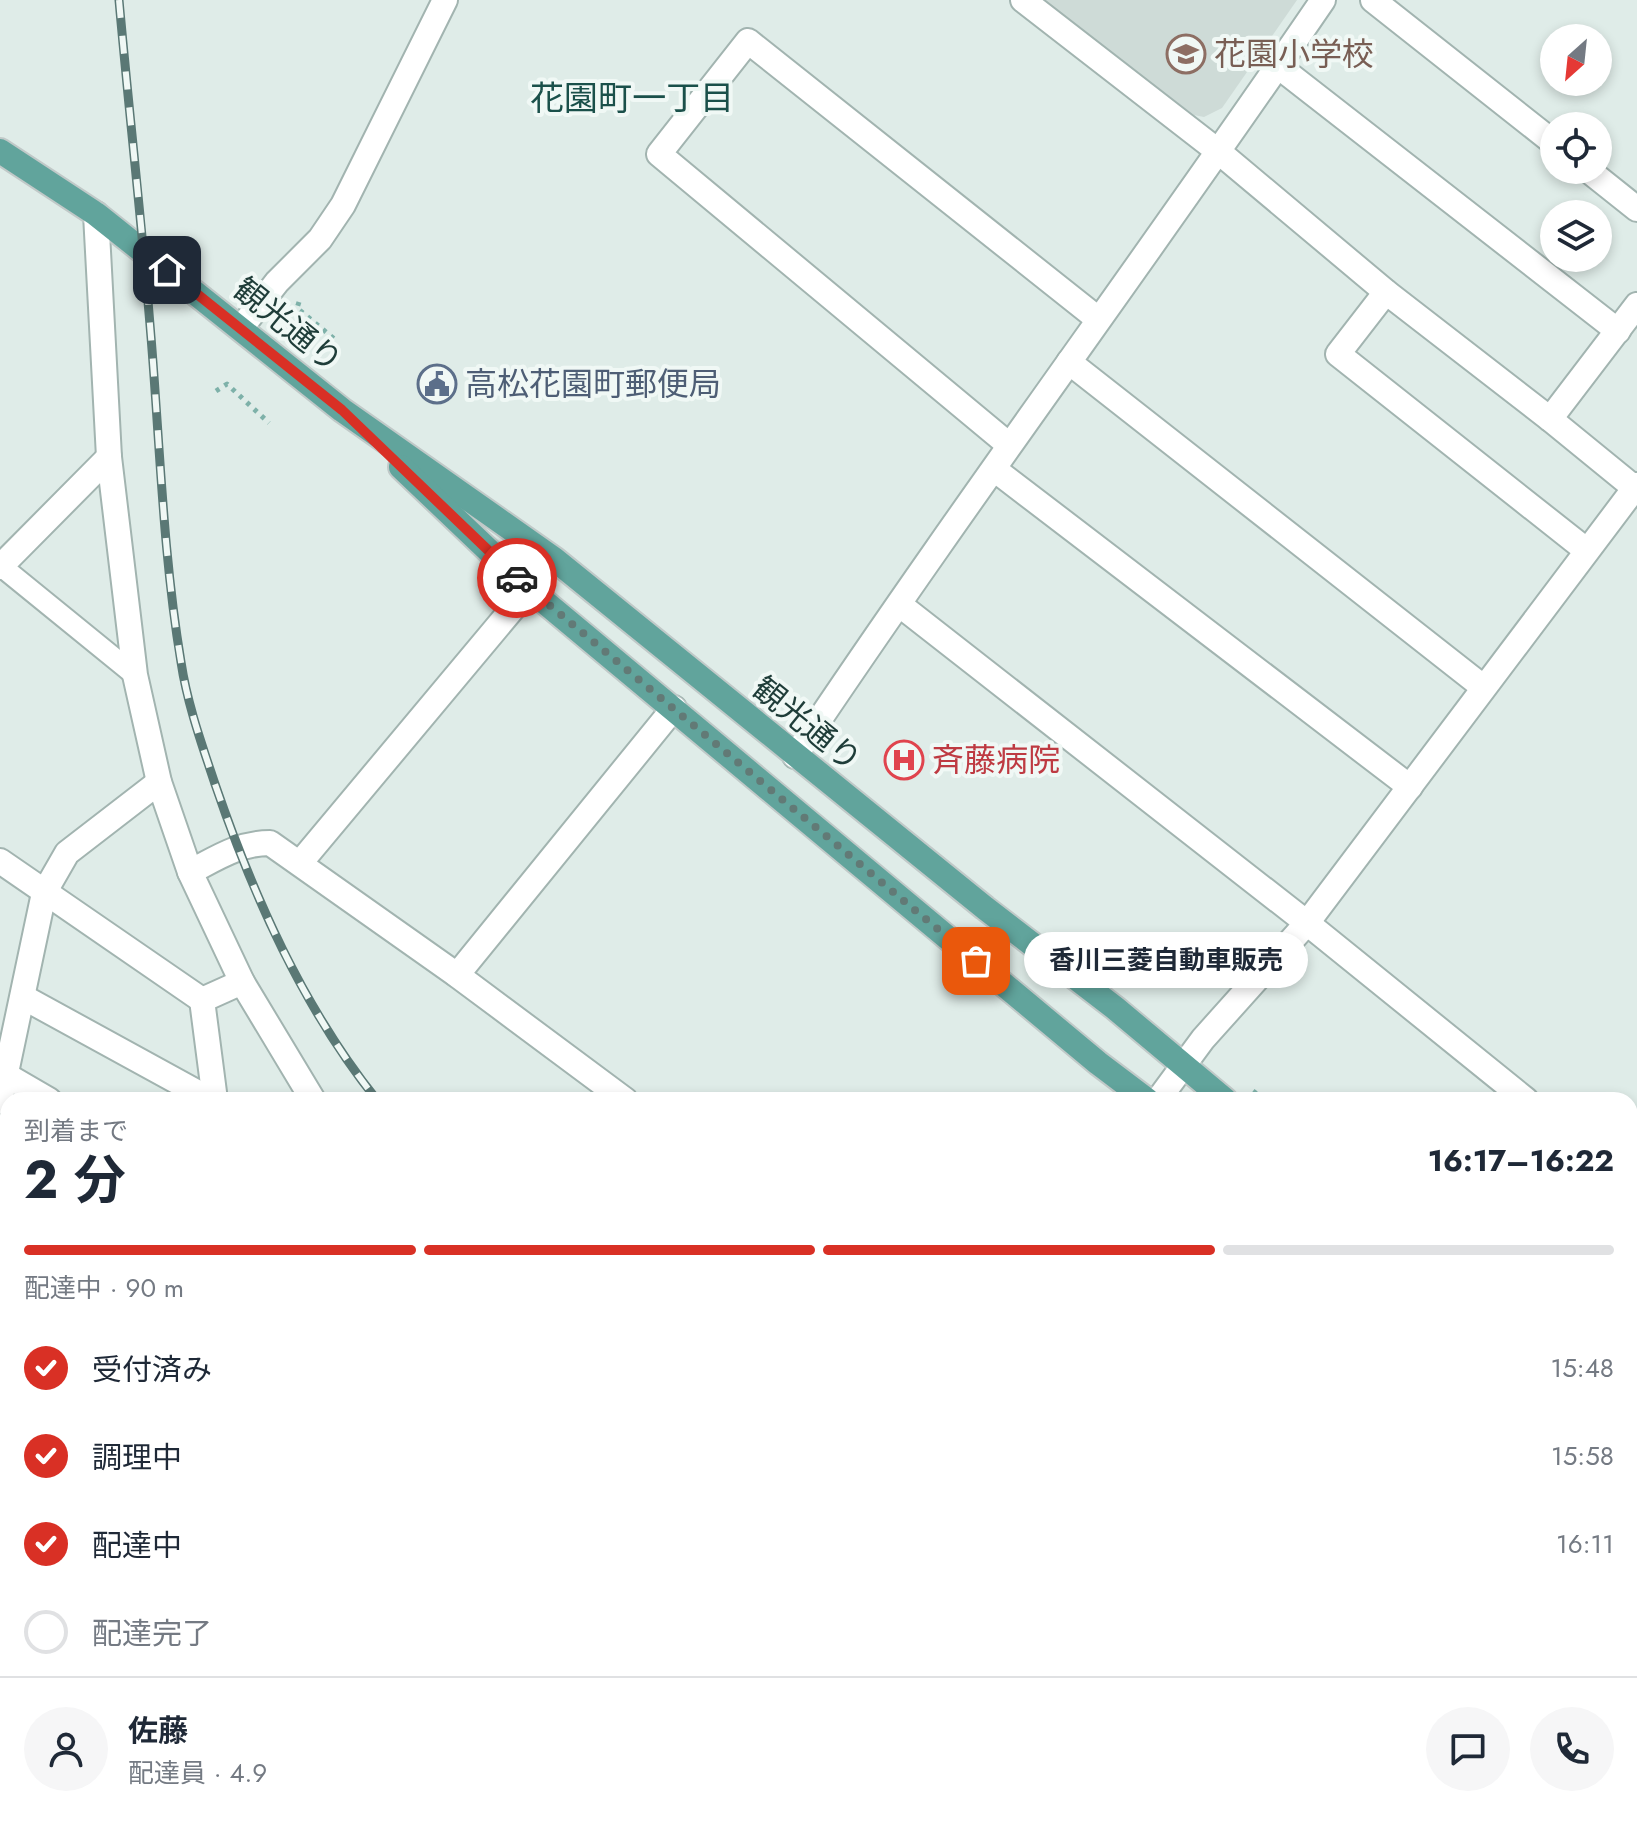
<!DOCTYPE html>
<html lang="ja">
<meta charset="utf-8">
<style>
:root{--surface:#fff;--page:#f6f6f7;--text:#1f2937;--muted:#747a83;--line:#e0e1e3;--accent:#d93025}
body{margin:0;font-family:Jost,"Noto Sans JP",sans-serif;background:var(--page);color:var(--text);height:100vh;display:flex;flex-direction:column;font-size:30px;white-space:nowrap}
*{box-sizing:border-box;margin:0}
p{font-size:26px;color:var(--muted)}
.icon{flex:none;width:44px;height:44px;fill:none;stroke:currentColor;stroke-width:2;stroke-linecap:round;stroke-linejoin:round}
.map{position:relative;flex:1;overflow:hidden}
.details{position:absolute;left:0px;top:1092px;width:1638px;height:744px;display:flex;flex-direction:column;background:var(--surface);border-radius:24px 24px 0 0;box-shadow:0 4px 12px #0003}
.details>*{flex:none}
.needle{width:52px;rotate:207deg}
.buttons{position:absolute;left:1540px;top:24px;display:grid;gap:16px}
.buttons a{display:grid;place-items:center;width:72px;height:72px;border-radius:50%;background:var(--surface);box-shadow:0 4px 12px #0003;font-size:40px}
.pin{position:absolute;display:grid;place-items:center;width:68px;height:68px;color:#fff;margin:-34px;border-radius:16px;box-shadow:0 4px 12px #0006}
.courier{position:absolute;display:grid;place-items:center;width:80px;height:80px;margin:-40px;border:6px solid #d93025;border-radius:50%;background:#fff;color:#222;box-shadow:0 2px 10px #0007}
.bubble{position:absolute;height:56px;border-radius:28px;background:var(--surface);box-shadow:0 4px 12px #0003;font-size:26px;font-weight:700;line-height:56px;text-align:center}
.headline em{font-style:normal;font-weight:700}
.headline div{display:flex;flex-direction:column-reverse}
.headline{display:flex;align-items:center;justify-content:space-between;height:136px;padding:0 24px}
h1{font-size:52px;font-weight:700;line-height:60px}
.bar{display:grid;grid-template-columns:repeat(4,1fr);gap:12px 8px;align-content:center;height:96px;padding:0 24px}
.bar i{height:10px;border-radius:6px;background:var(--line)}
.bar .active{background:var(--accent)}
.bar p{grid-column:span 4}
.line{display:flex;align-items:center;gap:20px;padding:0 24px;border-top:2px solid var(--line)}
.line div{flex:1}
.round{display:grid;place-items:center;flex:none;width:84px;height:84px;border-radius:42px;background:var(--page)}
ol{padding:0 24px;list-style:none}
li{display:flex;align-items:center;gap:24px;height:88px}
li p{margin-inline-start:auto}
li .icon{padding:8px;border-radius:50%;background:var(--accent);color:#fff;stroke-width:4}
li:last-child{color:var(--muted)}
li i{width:44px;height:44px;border:4px solid var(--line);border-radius:50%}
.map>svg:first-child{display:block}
.built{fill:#cedbd7}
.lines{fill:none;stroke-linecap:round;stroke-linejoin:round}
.lane-casing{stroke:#a2b4b0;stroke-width:24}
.street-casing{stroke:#a2b4b0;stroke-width:28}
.primary-casing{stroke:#c0c9c8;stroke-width:28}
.path{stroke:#7eb1a9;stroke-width:5;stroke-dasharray:4 6;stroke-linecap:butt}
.lane{stroke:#fff;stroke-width:20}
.street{stroke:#fff;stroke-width:24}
.primary{stroke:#61a49c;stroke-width:24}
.rail-casing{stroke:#5a7875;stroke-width:9}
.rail{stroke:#f0f8f5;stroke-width:6;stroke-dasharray:18;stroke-linecap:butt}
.done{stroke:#627a76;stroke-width:8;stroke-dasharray:0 14.4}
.route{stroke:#d93025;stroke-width:10}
.labels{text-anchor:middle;stroke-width:8;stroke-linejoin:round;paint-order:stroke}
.education-label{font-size:32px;fill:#785e54;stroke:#f0f8f5;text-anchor:start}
.street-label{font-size:32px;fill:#1f3d39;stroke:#f0f8f5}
.service-label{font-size:32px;fill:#4e5e75;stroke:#f0f8f5;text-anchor:start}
.health-label{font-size:32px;fill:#be3a42;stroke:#f0f8f5;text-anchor:start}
.neighbourhood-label{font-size:34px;fill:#1a504a;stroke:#f0f8f5}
</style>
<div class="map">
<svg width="1637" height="1836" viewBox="0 0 1637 1836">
<rect width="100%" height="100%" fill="#dfece8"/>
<path class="built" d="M1041,0H1297L1222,108L1204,117L1194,115Z"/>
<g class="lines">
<defs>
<g id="lane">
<path d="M1,566L135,675"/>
<path d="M371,1836V1828"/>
</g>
<g id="street">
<path d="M1023,0L1219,152L1386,292L1550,419L1637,490"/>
<path d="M1373,0L1554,143"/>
<path d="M1278,66L1618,331"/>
<path d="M1588,170L1637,209"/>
<path d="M96,214L109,457L135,675L159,782L190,872L242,982L313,1100"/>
<path d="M1386,292L1338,354L1586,550"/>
<path d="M241,328L277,282L320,239L343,205L445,0"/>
<path d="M1069,362L1483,687"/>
<path d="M1550,419L1637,305"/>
<path d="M1009,445L659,154L748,41L1098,319"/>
<path d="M994,469L1410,787"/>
<path d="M0,567L109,457"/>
<path d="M900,605L1307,923L1526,1100"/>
<path d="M795,756C966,500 1150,254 1323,0"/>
<path d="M0,861L202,1000"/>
<path d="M300,863L529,589"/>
<path d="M190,872C217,858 239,843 270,843L457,975L625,1100"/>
<path d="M457,975L674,708"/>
<path d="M23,997L211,1100"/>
<path d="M6,1075L49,1100"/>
<path d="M215,1100L202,1000L242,982"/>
<path d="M1158,1100L1203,1039L1307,923L1637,485"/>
<path d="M0,1101L44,893L67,853L159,782"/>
<path d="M1630,1184L1637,1189"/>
<path d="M0,1201L8,1206"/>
<path d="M1630,1394L1637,1384"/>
<path d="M0,1675H8"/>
<path d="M1630,1712H1637"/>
<path d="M0,1773L8,1763"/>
<path d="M0,1825L10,1836"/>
<path d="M186,1828L197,1836"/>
<path d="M271,1828L272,1836"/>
<path d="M1209,1828L1221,1836"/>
<path d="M1549,1828L1560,1836"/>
<path d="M623,1836L628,1828"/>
<path d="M917,1836L923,1828"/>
<path d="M1300,1836L1306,1828"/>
</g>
<g id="primary">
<path d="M0,151L96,214L342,410L554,559L985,908L1115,1008L1225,1100"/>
<path d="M401,467L529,589L1098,1063L1147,1100"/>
<path d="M1630,1434L1637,1439"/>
<path d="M1630,1498L1637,1504"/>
</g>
</defs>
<use href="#lane" class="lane-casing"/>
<use href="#street" class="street-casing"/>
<use href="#primary" class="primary-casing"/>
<g class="path">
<path d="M299,302L297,308L338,342"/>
<path d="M216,391L227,384L269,423"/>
<path d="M1253,1091L1265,1100"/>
</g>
<use href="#lane" class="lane"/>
<use href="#street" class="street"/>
<use href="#primary" class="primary"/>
<defs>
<g id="rail">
<path d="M119,0C129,112 142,225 151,337C160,446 163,554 181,662C187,703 202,745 215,784C253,895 303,1008 377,1100"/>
<path d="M1261,1828L1272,1836"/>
<path d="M1292,1828L1303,1836"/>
</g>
</defs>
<use href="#rail" class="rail-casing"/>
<use href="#rail" class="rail"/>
</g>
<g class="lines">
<path class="done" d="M517,578L976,961"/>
<path class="route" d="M167,270L342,410L517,578"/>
</g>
<defs>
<symbol id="school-ring" viewBox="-11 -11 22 22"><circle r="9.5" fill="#f0f8f5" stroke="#8d6e63" stroke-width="1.5"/><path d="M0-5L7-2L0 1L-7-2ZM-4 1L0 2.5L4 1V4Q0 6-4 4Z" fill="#8d6e63"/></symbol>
<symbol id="civic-ring" viewBox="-11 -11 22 22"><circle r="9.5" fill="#f0f8f5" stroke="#5c6f8a" stroke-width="1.5"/><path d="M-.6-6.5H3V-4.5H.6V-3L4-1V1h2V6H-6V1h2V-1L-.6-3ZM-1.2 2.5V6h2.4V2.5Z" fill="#5c6f8a"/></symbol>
<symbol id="hospital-ring" viewBox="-11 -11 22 22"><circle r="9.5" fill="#f0f8f5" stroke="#e0444e" stroke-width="1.5"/><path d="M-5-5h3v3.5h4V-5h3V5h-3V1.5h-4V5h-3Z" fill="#e0444e"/></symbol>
</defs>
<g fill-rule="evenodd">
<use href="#school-ring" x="1164" y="32" width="44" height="44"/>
<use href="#civic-ring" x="415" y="362" width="44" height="44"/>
<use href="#hospital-ring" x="882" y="738" width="44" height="44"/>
</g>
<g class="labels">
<g class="education-label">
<text x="1214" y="65">花園小学校</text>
</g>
<g class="street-label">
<text transform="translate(288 325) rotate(39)" y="11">観光通り</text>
<text transform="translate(807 724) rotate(39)" y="11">観光通り</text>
</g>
<g class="service-label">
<text x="465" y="395">高松花園町郵便局</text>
</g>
<g class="health-label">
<text x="932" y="771">斉藤病院</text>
</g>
<g class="neighbourhood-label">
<text x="632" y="110">花園町一丁目</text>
</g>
</g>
</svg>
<div class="buttons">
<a><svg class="needle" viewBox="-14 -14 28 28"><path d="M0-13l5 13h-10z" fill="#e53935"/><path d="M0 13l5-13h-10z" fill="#747a83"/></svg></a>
<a><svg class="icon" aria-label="locate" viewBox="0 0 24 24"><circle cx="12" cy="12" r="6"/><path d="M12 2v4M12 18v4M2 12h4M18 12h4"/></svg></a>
<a><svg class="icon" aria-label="layers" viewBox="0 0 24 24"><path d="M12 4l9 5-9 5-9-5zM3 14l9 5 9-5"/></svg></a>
</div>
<div class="pin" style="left:976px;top:961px;background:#ea580c"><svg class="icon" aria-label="bag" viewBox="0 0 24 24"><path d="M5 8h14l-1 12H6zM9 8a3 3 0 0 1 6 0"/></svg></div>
<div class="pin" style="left:167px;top:270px;background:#1f2937"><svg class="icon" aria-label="home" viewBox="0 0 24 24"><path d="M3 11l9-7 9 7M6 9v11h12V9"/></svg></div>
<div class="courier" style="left:517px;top:578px"><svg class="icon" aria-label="car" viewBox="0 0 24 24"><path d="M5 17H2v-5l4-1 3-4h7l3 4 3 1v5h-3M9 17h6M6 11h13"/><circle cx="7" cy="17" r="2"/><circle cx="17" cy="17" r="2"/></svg></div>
<div class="bubble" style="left:1024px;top:932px;width:284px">香川三菱自動車販売</div>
<section class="details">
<div class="headline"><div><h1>2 分</h1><p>到着まで</p></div><em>16:17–16:22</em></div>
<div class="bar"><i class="active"></i><i class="active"></i><i class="active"></i><i></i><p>配達中 · 90 m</p></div>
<ol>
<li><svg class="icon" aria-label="check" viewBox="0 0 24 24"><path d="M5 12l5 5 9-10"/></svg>受付済み<p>15:48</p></li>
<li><svg class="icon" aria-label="check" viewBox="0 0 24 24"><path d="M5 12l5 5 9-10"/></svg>調理中<p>15:58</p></li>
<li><svg class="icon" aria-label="check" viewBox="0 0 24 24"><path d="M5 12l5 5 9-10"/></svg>配達中<p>16:11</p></li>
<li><i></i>配達完了</li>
</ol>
<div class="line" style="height:144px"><a class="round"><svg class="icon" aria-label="person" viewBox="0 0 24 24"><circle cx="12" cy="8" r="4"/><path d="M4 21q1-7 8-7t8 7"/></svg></a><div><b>佐藤</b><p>配達員 · 4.9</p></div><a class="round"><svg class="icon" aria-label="chat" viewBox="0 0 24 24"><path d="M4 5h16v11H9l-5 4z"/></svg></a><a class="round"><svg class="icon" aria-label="phone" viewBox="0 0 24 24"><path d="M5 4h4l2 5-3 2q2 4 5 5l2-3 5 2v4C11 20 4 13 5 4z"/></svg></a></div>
</section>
</div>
